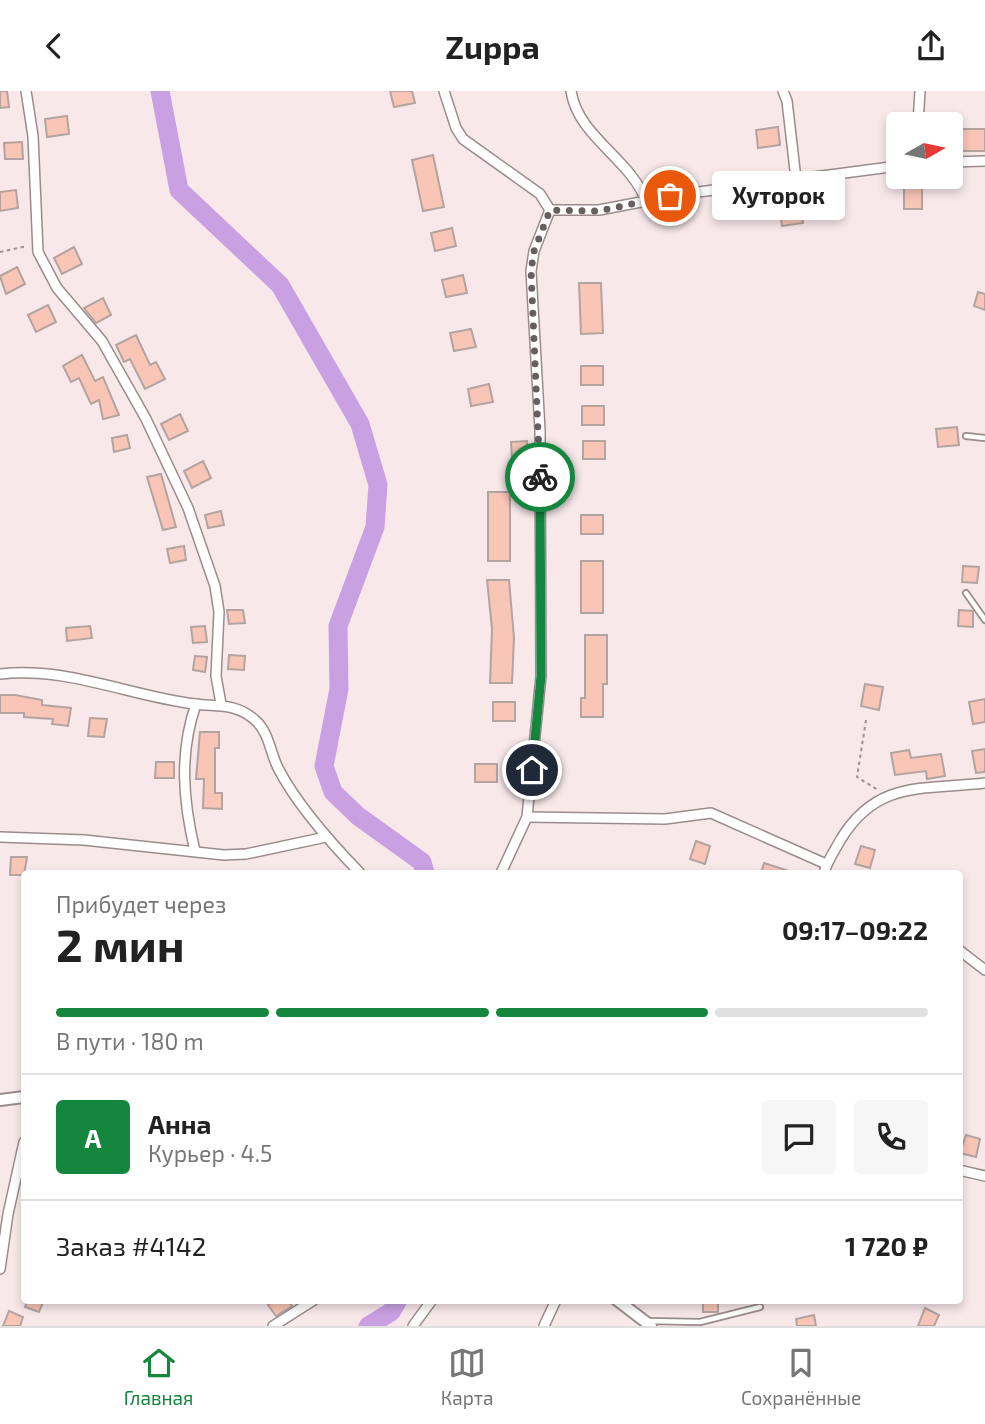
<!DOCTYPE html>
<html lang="ru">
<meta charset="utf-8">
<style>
:root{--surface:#fff;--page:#f6f6f6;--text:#222;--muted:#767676;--line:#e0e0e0;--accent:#15863d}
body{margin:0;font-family:"Exo 2",sans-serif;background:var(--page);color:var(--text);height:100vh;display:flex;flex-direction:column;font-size:26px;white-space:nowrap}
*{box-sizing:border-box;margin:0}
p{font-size:23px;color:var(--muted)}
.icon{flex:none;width:38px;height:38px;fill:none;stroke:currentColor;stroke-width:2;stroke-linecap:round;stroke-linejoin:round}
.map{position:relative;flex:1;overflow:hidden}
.sheet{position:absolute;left:21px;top:779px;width:942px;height:434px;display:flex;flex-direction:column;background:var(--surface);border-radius:7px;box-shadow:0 4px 10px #0003}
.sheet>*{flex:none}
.needle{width:46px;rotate:81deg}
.buttons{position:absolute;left:886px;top:21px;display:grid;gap:14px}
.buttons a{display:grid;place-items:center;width:77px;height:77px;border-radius:7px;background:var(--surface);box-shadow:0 4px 10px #0003;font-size:35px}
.pin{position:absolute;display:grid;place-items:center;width:60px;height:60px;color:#fff;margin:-30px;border:4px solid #fff;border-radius:50%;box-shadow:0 2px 7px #0007}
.courier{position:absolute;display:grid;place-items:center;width:70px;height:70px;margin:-35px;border:5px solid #15863d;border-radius:50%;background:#fff;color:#222;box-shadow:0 2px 9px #0007}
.bubble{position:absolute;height:49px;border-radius:7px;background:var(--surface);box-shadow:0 4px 10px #0003;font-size:23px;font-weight:700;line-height:49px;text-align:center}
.overview em{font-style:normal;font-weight:700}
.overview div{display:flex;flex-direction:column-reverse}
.overview{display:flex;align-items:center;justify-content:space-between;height:119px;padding:0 35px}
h1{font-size:46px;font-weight:700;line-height:52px}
.bar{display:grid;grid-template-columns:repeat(4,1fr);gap:10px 7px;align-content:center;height:84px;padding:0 35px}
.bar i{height:9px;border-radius:5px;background:var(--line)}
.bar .current{background:var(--accent)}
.bar p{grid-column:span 4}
.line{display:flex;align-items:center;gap:18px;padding:0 35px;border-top:2px solid var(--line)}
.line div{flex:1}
.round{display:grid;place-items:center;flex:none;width:74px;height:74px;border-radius:7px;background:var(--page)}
header{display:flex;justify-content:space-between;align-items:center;height:91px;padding:0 35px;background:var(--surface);font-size:32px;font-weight:700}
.menu{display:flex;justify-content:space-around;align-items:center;height:98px;border-top:2px solid var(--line);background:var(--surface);font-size:19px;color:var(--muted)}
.menu a{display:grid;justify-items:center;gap:4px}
.menu .current{color:var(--accent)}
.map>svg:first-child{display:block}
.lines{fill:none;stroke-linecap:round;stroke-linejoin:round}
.river{stroke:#c9a1e3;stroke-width:19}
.building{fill:#f8c5b7;stroke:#b3a4a0;stroke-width:2}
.service-casing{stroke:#9a8c8d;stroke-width:8}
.minor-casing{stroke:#9a8c8d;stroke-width:12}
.tertiary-casing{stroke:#9a8c8d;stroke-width:14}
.path{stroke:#9d9193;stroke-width:2;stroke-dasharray:3.5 3.5;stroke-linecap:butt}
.service{stroke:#fff;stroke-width:4.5}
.minor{stroke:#fff;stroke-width:9}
.tertiary{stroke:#fff;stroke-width:10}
.done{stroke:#675e60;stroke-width:7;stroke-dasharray:0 12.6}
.route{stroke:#15863d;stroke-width:9}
</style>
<header><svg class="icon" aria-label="back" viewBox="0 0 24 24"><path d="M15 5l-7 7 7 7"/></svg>Zuppa<svg class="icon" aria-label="share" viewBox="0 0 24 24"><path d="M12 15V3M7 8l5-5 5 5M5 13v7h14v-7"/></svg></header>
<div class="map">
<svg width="985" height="1235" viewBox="0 0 985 1235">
<rect width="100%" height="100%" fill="#f8e8ea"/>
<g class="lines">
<g class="river">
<path d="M160,0L179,99L280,194L360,333L378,394L375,436L338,535L339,598L324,675L333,701L358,725L422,771L425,782"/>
<path d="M368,1235L391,1221L398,1209"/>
</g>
</g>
<g class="building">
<path d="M0,0H7L9,16L0,17Z"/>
<path d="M390,0H412L415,12L394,16Z"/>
<path d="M67,25L69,43L47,46L45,28Z"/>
<rect x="887" y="33" width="11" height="18"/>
<path d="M778,36L780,54L758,57L756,39Z"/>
<path d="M956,38H985V60H955Z"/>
<path d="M22,51L23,68H5L4,52Z"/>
<path d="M433,64L444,116L423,120L412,69Z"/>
<rect x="904" y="95" width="18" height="23"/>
<path d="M16,99L18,117L0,120V101Z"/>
<path d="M801,114L803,132L782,135L780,117Z"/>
<path d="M452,137L456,155L435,160L431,142Z"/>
<path d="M74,156L82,173L62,183L54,167Z"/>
<path d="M17,176L25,193L6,203L0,185Z"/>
<path d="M463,184L467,202L446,206L442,189Z"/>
<path d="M579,192H601L603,242L581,243Z"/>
<path d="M978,201L985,203V219L974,215Z"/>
<path d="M103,207L111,224L96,232L84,217Z"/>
<path d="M48,214L56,231L36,241L28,224Z"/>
<path d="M471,238L476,256L454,260L450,242Z"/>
<path d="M136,244L150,274L156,271L165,288L145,298L130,268L124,271L116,254Z"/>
<path d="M82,264L95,290L103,286L119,324L103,328L99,309L91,313L79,287L71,291L63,275Z"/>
<rect x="581" y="275" width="22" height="19"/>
<path d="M489,293L493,311L471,315L468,298Z"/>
<rect x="582" y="315" width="22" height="19"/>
<path d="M180,323L188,340L169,349L161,333Z"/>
<path d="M957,336L959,354L938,356L936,338Z"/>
<path d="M127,344L130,357L114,361L112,347Z"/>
<path d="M527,350L528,367H512L511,351Z"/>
<rect x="583" y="350" width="22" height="18"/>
<path d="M203,370L211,387L192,397L184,380Z"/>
<path d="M161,383L176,436L163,439L147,386Z"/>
<rect x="488" y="401" width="22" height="69"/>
<path d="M221,420L224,434L208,437L205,424Z"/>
<rect x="581" y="424" width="22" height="19"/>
<path d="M184,455L186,469L170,472L167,458Z"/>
<rect x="581" y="470" width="22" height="52"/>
<path d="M963,475L979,476L977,492L962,491Z"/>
<path d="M487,489H509L514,547L512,592H490L492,538Z"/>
<path d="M227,519H243L245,532L229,533Z"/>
<path d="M959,519L973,520V536L958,535Z"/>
<path d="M90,535L92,547L67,550L66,537Z"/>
<path d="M205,535L207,551L193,552L191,536Z"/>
<path d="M585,544H607V593H603V626H581V607H585Z"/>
<path d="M229,564L245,565L244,579L228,578Z"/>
<path d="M195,565L207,566L205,581L193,579Z"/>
<path d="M865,593L883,596L879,619L861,615Z"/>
<path d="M0,604H15L42,609V614L71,617L68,635L52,633L53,628L24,626V622H0Z"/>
<path d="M985,608V631L973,633L969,611Z"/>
<rect x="493" y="611" width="22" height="19"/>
<path d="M90,627L107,628L104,646L88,645Z"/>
<path d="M200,641H219V657H215V702H222V718L203,717L204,688H196Z"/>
<path d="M985,658V681L976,682L972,660Z"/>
<path d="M909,659L911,667L941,663L945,685L927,688L926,680L895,684L891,662Z"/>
<path d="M156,671H174V687H155Z"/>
<rect x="475" y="673" width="22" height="18"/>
<path d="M696,750L710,755L705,773L690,768Z"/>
<path d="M861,755L875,759L870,777L855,773Z"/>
<path d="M11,766H27L24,784H10Z"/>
<path d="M764,772L789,780V782H761Z"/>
<path d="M966,1044L980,1048L976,1066L960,1062Z"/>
<path d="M28,1209H44L39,1221L25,1216Z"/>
<path d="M274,1209H288L292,1215L276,1225L268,1214Z"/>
<rect x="703" y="1209" width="15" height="12"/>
<path d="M925,1217L939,1224L934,1235H918Z"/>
<path d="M9,1220L23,1226L20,1235H3Z"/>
<path d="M814,1224L816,1235H797L796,1228Z"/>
</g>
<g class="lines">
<defs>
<g id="service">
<path d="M966,345L985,347"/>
<path d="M966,502L985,529"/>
<path d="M647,1230L700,1231L760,1216"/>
</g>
<g id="minor">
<path d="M26,0L33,45L38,161L57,197L102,250L146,328L188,417L215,495L219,521L216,585L221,613"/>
<path d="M444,0L456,37L463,48L540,103L550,119L534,160L531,180L540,339L541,585L527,726L501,782"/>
<path d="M571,0C578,46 630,67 646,110"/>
<path d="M783,0L787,10L796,88"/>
<path d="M918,33L920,0"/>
<path d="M950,71L985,70"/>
<path d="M550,119H599L683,103L898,75"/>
<path d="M0,583C66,575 130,605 195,613C218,616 236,612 255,629C269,641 270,661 278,677C297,714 331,752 360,782"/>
<path d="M527,726L665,728L711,722L826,773"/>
<path d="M0,746L84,749L224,764L246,763L326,746"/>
<path d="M195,760C183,710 179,662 196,613"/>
<path d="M824,782C827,770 835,759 841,748C877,689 923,699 985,692"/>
<path d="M959,859L985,879"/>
<path d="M959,1079L985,1085"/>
<path d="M0,1178L8,1123L24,1051"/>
<path d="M273,1235L314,1209"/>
<path d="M413,1235L432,1209"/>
<path d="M544,1235L556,1209"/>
</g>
<g id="tertiary">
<path d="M0,1009L24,1006"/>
<path d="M617,1209L651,1235"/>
</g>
</defs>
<use href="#service" class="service-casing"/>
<use href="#minor" class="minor-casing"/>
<use href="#tertiary" class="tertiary-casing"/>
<g class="path">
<path d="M0,161L27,155"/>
<path d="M866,629L857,686L878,699"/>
</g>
<use href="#service" class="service"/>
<use href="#minor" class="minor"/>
<use href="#tertiary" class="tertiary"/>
</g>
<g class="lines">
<path class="done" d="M540,386L531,180L534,160L550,119L599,120L670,105"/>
<path class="route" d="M532,679L541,585L540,386"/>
</g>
</svg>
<div class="buttons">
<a><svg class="needle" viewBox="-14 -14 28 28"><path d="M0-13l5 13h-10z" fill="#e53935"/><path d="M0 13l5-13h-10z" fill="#767676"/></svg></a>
</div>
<div class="pin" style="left:670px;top:105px;background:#ea580c"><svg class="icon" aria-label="bag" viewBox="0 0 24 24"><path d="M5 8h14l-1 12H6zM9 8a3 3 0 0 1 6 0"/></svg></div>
<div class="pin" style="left:532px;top:679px;background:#1f2937"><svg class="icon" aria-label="home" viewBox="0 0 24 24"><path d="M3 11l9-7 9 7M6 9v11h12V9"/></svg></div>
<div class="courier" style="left:540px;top:386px"><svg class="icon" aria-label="bike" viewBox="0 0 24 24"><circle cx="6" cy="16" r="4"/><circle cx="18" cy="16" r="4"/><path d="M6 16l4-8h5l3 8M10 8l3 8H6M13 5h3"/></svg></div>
<div class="bubble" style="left:712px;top:80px;width:133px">Хуторок</div>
<section class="sheet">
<div class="overview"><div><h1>2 мин</h1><p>Прибудет через</p></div><em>09:17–09:22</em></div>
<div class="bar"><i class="current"></i><i class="current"></i><i class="current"></i><i></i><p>В пути · 180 m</p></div>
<div class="line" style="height:126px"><b class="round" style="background:var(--accent);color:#fff">А</b><div><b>Анна</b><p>Курьер · 4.5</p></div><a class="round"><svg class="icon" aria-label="chat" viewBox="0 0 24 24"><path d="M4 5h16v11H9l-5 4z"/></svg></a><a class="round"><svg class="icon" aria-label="phone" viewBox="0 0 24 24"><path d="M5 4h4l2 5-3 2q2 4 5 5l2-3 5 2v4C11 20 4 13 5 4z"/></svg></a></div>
<div class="line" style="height:91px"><div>Заказ #4142</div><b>1 720 ₽</b></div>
</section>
</div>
<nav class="menu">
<a class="current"><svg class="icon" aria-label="home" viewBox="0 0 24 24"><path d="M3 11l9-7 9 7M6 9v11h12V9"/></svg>Главная</a>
<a><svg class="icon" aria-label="map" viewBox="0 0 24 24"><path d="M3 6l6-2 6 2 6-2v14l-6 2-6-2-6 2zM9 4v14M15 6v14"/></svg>Карта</a>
<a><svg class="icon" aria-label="saved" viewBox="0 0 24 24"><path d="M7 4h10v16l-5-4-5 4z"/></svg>Сохранённые</a>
</nav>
